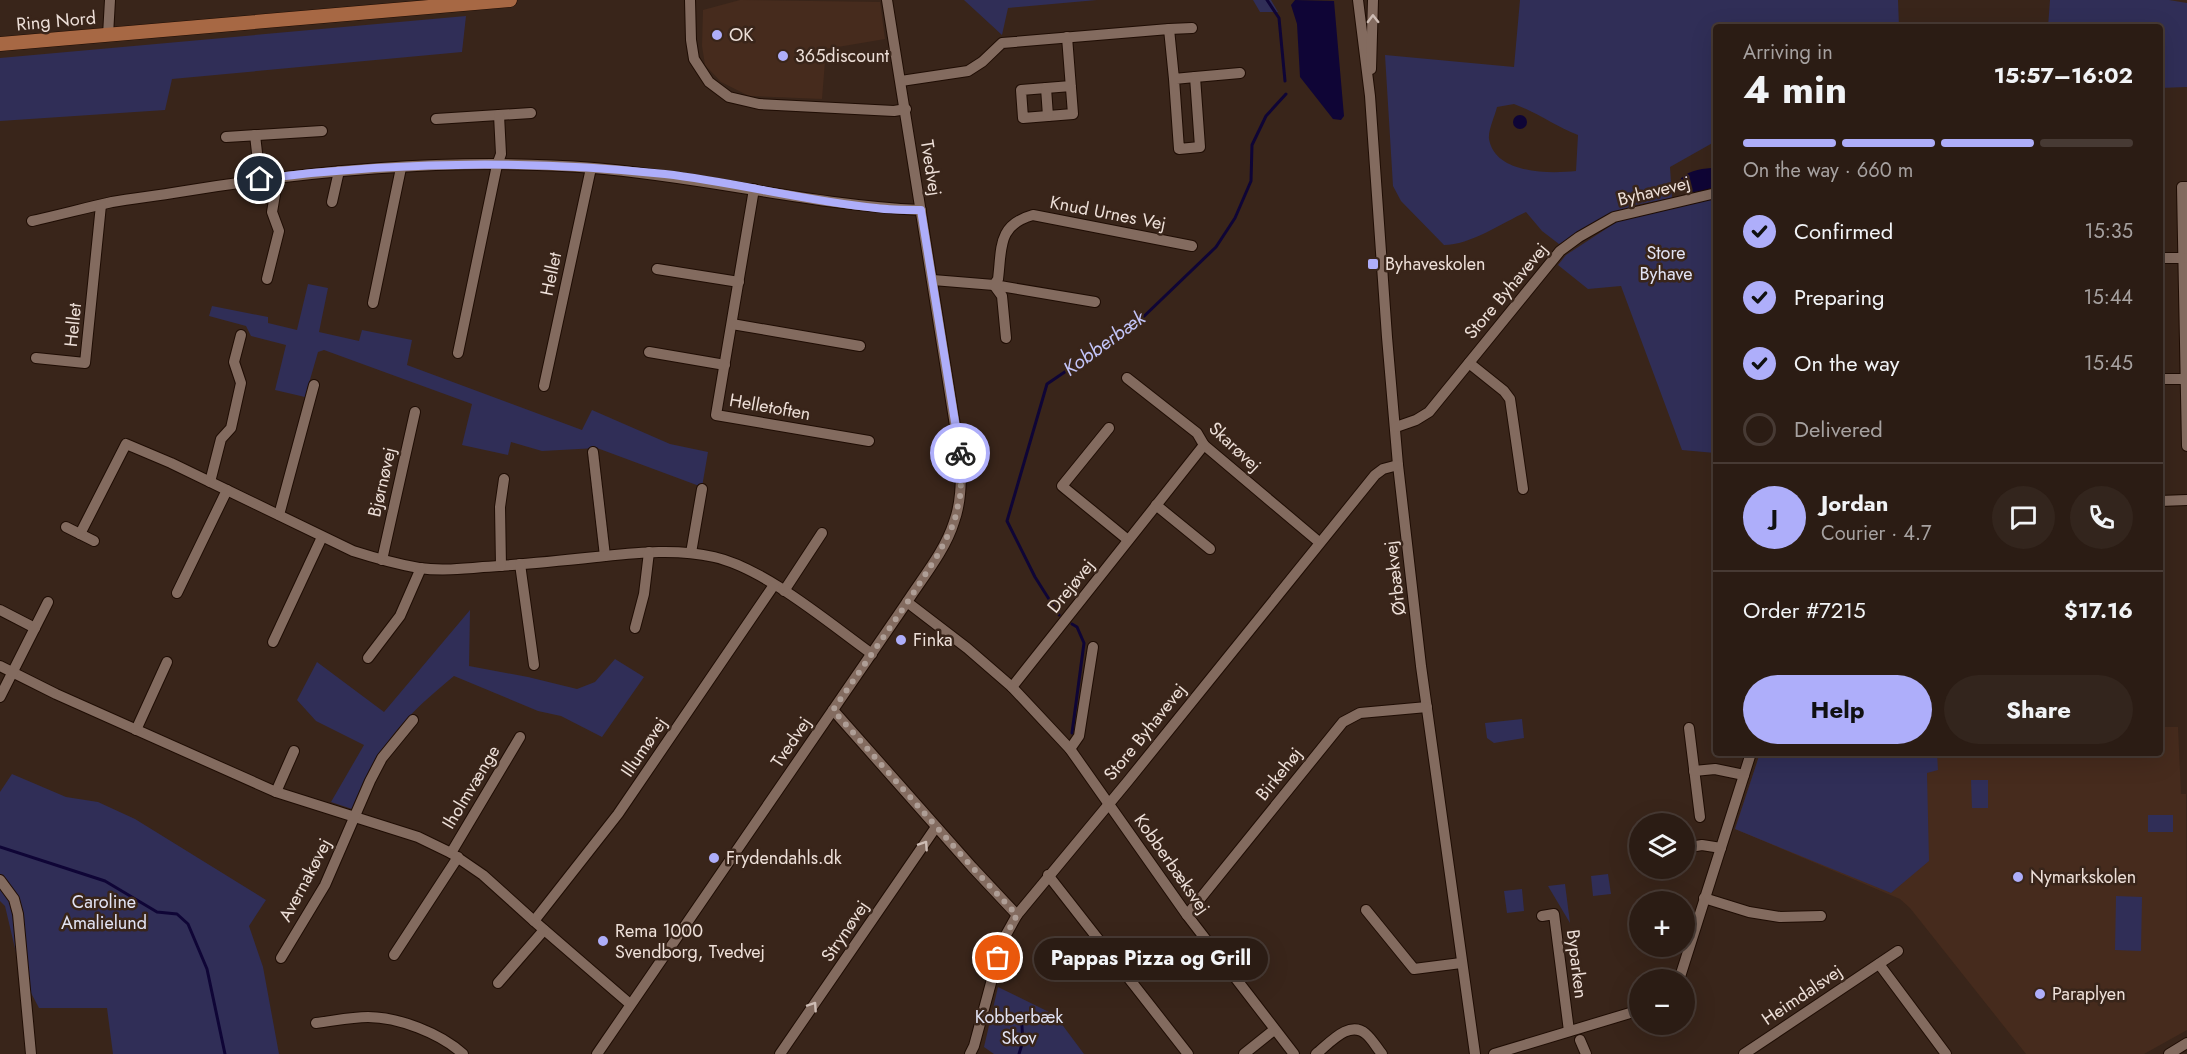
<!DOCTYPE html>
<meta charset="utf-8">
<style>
:root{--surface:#2b1c14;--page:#33251d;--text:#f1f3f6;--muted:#a6a1a0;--line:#473a34;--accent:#aeaefa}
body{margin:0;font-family:Jost,sans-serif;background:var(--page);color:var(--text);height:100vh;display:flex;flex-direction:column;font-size:22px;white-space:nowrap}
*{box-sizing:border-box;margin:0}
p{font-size:20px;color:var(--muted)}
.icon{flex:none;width:33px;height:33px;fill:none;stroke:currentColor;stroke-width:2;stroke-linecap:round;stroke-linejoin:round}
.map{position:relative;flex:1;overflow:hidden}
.side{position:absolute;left:1713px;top:24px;width:450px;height:732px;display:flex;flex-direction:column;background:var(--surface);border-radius:6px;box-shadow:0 6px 24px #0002,0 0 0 2px var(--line)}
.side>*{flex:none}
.controls{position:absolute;left:1629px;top:813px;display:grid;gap:12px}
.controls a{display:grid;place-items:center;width:66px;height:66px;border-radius:50%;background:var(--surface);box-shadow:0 6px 24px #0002,0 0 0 2px var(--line);font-size:30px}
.pin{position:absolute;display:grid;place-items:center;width:51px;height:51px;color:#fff;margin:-26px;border:3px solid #fff;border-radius:50%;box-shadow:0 2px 6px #0007}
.courier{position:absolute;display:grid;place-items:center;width:60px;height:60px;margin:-30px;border:4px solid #aeaefa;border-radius:50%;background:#fff;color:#222;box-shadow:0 2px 8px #0007}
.bubble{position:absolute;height:42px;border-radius:21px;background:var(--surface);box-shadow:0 6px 24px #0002,0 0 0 2px var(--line);font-size:20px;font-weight:700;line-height:42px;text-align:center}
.summary em{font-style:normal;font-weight:700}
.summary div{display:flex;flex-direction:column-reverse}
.summary{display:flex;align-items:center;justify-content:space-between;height:102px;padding:0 30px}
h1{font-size:39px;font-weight:700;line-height:45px}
.bar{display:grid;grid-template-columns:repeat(4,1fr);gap:9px 6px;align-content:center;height:72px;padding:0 30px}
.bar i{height:8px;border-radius:4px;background:var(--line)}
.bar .selected{background:var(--accent)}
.bar p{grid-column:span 4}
.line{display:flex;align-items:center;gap:15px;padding:0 30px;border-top:2px solid var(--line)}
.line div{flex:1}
.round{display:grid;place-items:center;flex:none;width:63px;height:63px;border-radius:32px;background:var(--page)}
ol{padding:0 30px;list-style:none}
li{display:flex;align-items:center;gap:18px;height:66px}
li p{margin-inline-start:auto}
li .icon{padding:6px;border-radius:50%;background:var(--accent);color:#111;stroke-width:4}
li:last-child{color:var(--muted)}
li i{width:33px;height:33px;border:3px solid var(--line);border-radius:50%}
.primary-button{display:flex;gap:12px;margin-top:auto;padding:12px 30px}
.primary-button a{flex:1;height:69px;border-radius:36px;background:var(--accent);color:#111;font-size:24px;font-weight:700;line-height:69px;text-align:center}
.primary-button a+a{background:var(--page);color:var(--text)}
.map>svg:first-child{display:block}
.built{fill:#462b1d}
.green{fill:#302e57;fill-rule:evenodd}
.water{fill:#0f0536}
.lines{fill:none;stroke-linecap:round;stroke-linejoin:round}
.stream{stroke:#0f0536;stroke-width:3}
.minor-casing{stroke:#1f0d04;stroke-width:12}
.major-casing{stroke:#1f0d04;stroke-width:15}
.minor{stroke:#836b5f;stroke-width:10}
.major{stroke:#a76844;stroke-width:14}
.oneway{stroke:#cdbcb4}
.done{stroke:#ae9e96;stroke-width:6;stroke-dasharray:0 10.8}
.route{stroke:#aeaefa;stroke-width:8}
.poi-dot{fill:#aeaefa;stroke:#39251a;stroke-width:2}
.labels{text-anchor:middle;stroke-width:5;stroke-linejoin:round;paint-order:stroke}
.street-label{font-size:18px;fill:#eddfd8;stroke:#39251a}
.poi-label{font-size:18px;fill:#eddfd8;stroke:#39251a;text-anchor:start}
.park-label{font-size:18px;fill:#e2e3f4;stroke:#39251a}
.water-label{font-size:20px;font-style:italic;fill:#c3c4f8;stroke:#39251a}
</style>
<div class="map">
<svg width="2187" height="1054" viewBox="0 0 2187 1054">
<rect width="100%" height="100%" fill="#39251a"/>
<g class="built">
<path d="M740,0L880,2L885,39L826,49L822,99L749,96L721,82L705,65L702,46L703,10Z"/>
<path d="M2160,727H2178L2181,794H2186L2187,1030L2144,1054H2026L1910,908L1900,899L1735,829L1760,753H2160Z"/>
</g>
<g class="green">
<path d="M964,0H1097L1008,8L1002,35Z"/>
<path d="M1253,0H1271L1278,12H1260Z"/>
<path d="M1520,0H1898L1899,27H1716V141L1670,167L1672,198L1635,205L1559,244L1542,231L1526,212C1502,223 1470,245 1444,245L1401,201L1393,186L1385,55L1514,67ZM1514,104C1536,112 1555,126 1578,135L1576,171C1549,174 1495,174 1489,139C1488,130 1495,116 1497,107Z"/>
<path d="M2050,0H2169L2187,3V87L2160,88V27H2048Z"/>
<path d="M466,16L462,52L172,79L165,110L0,121V58Z"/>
<path d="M1716,198V456L1715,453L1682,450L1621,286L1588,289L1558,265L1566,255L1618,221Z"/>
<path d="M308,284L328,288L319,332L359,341L362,330L412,340L407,365L582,430L592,410L670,444L708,452L702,487L597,448L542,451L511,442L508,455L462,445L472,404L324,350L318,352L305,397L275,390L286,345L251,336L246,326L209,316L212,306L268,317V323L297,330Z"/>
<path d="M470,610L469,666L528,677L577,689L595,682L615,659L644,677L602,737L561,716L538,711L454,676C404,717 376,747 352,809L331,802L364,745L316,721L297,700L317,662L384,712Z"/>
<path d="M1522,719L1524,738L1494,743L1487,738L1485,723Z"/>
<path d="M1760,753H1937L1938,770L1927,773L1929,861L1891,893L1735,829Z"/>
<path d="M12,774L66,797L98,802L135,819L266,900L249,926L263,967L279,1054H113L107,1008H39L21,974L5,906L0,901V792Z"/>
<path d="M1971,780H1988V808H1972Z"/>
<rect x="2148" y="815" width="25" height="17"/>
<path d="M1608,874L1611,894L1593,896L1591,876Z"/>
<path d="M1565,884L1570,923L1548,886Z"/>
<path d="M1522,889L1524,911L1507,913L1504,891Z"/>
<path d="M2116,896L2142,897L2141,951L2115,950Z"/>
<path d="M998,987L1055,1015L1084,1054H994L984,1047Z"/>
</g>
<g class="water">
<path d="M1295,0L1334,1L1344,116L1341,120L1333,119L1300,77L1297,24L1291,5Z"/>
<circle cx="1520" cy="122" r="7"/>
<path d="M1711,168L1716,169V187C1704,190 1688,197 1679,186V181C1686,171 1699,169 1711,168Z"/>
</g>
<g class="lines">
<g class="stream">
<path d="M1267,0L1279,18L1285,81"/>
<path d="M1059,615L1035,577L1007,521L1047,384L1137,323L1216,247L1235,218L1251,181L1252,145L1266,116L1286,94"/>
<path d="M1072,624L1077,627L1084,643L1072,733"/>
<path d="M0,847L105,881L157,912L177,914L188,924L207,969L225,1054"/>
<path d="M1019,1054L1023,1041L1021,1013"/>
</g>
<defs>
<g id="minor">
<path d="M690,0L691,40L694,59L709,82L729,97L759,104L894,111L906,109"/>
<path d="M1358,0L1370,96L1387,337L1398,465L1421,666L1475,1054"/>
<path d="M1169,29L1192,28"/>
<path d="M108,35L110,0"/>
<path d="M1067,37L1073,114L1023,118L1021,90L1071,86"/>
<path d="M1371,69L1373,0"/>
<path d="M1195,77L1240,73"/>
<path d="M901,81L968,71L982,62L1002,43L1169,29L1174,79L1195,77L1200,147L1179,149L1174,79"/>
<path d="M1046,88L1048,116"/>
<path d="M436,119L531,113"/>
<path d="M255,135L260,179"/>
<path d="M226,137L322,131"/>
<path d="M2187,187H2182L2187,446"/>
<path d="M754,189L716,415L869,441"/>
<path d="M332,202L339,171"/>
<path d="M32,221C59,215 85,208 112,202C134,198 157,196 179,192C314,170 457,157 594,168C704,177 811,205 921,210"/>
<path d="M2160,258H2184"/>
<path d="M657,269L739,282"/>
<path d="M267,279L279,231L272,212L278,177"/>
<path d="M933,280L994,285L1095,302"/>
<path d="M373,303L401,168"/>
<path d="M732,324L860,346"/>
<path d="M1006,338L1002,296L994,285L998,279C1002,248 997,225 1033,215L1192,246"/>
<path d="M649,352L725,365"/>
<path d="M458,353L497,165L501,154L499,115"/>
<path d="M36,358L85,363L101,205"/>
<path d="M1469,363L1504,391L1510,399L1523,489"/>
<path d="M1127,378L1197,433L1204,445L1319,542"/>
<path d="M2160,379H2185"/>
<path d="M544,386L591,168"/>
<path d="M1396,427L1416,420L1429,412L1560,251L1579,237L1614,217L1716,193"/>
<path d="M1109,428L1062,486L1128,540"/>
<path d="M593,452L605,556"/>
<path d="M210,482L221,439L231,428L241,383L234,362L241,335"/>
<path d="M2160,501L2187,500"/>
<path d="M1156,505L1210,549"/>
<path d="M279,515L314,385"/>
<path d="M66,527L94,541"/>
<path d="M80,534L126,444L171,463L353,551C375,558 396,564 419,568C440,571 462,569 483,567C520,565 558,561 596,557C635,553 675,548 714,557C764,568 829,623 872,654"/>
<path d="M691,553L702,489"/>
<path d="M382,560L415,412"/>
<path d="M520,564L534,665"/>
<path d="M501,566L500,507L504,479"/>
<path d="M784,591L822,533"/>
<path d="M177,593L227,490"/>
<path d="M907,602L967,648L1012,687L1070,749L1187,915L1294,1054"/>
<path d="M0,610L35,628"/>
<path d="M635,628L644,594L649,552"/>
<path d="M273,642L322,537"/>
<path d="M368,658L400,616L421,568"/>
<path d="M0,666L56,694L276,792L418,837L451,853L483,875L534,921L630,1004"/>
<path d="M1012,687L1204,445"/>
<path d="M0,697L48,602"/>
<path d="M833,710L972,867L1017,915"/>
<path d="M1689,728L1700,817"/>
<path d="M136,730L167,662"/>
<path d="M1070,749L1079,736L1093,647"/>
<path d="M1694,771L1715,769L1744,775"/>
<path d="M276,792L294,751"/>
<path d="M1684,848L1702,845L1721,848"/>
<path d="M451,853L520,737"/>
<path d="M1048,875L1188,1054"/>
<path d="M0,880L14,899L18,914L31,1054"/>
<path d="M1704,898L1749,912L1780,917L1821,916"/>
<path d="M1366,910L1414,969L1461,963"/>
<path d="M1187,915L1343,722L1360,713L1427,707"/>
<path d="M1542,916L1554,914L1569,1031"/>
<path d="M534,921L618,814L774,585"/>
<path d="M394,955L458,857"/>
<path d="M281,958L325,885L370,781L382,758L413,720"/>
<path d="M1879,964L1946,1054"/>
<path d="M1679,980L1751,753"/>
<path d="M498,983L544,930"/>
<path d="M316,1023C333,1021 351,1017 368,1017C398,1017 440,1033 463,1054"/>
<path d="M1580,1040L1586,1054"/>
<path d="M597,1054L907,602C923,577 945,551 954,522C961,503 961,483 961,463L887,0"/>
<path d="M780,1054L936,827"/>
<path d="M970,1054L974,1046L1002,942L1017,915L1128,781L1375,475L1383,469L1398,465"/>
<path d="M1244,1054L1274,1030"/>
<path d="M1316,1054C1329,1044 1349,1019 1366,1034C1372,1039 1377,1048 1382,1054"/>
<path d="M1494,1054L1640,1010"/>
<path d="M1744,1054L1898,951"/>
<path d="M2169,1054L2187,1043"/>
</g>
<path id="major" d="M0,44L510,0"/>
</defs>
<use href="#minor" class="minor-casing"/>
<use href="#major" class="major-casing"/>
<use href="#minor" class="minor"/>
<use href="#major" class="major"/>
</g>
<defs><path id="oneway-chevron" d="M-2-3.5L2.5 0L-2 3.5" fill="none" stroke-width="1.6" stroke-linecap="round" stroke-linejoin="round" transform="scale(1.5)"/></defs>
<g class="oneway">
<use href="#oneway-chevron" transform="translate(1373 19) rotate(-91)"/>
<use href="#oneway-chevron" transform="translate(924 845) rotate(-56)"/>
<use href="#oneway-chevron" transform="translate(813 1006) rotate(-56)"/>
</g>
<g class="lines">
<path class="done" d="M960,453L961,492L954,523L939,553L907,603L833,710L972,867L1017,915L1002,942L998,958"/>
<path class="route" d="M260,179C393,162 531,160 665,174C735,182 805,201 876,208C891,210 906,210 921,210L960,453"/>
</g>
<g class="poi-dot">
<circle cx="717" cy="35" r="6"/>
<circle cx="783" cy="56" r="6"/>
<rect x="1367" y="258" width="12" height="12" rx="3"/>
<circle cx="901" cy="640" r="6"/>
<circle cx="714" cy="858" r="6"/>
<circle cx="2018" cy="877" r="6"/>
<circle cx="603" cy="941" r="6"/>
<circle cx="2040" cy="994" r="6"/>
</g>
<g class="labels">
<g class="street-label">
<text transform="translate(56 21) rotate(-5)" y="6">Ring Nord</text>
<text transform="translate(931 168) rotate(81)" y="6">Tvedvej</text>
<text transform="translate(1654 191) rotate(-14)" y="6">Byhavevej</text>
<text transform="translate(1108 213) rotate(11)" y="6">Knud Urnes Vej</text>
<text transform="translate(551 274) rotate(-78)" y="6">Hellet</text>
<text transform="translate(1506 291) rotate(-50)" y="6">Store Byhavevej</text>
<text transform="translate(73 325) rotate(-84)" y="6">Hellet</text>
<text transform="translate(770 407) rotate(10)" y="6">Helletoften</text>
<text transform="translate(1235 447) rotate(43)" y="6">Skarøvej</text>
<text transform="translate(382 482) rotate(-77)" y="6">Bjørnøvej</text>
<text transform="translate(1395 578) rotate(-97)" y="6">Ørbækvej</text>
<text transform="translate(1071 586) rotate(-51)" y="6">Drejøvej</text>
<text transform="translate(1145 732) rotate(-51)" y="6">Store Byhavevej</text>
<text transform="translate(791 742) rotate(-56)" y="6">Tvedvej</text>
<text transform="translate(644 747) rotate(-56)" y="6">Illumøvej</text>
<text transform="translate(1279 774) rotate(-51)" y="6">Birkehøj</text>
<text transform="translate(471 787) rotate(-59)" y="6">Iholmvænge</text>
<text transform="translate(1172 864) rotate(55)" y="6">Kobberbæksvej</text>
<text transform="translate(305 880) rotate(-62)" y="6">Avernakøvej</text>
<text transform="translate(845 931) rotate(-56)" y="6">Strynøvej</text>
<text transform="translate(1577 964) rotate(83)" y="6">Byparken</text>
<text transform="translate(1802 995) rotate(-34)" y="6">Heimdalsvej</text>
</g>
<g class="poi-label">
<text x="729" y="41">OK</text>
<text x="795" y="62">365discount</text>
<text x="1385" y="270">Byhaveskolen</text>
<text x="913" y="646">Finka</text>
<text x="726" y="864">Frydendahls.dk</text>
<text x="2030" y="883">Nymarkskolen</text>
<text x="615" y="937">Rema 1000<tspan x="615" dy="21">Svendborg, Tvedvej</tspan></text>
<text x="2052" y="1000">Paraplyen</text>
</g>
<g class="park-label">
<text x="1666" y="259">Store<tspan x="1666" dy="21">Byhave</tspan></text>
<text x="104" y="908">Caroline<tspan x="104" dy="21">Amalielund</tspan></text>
<text x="1019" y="1023">Kobberbæk<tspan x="1019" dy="21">Skov</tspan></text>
</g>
<g class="water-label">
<text transform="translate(1104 343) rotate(-36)" y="7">Kobberbæk</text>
</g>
</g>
</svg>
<div class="controls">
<a><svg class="icon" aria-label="layers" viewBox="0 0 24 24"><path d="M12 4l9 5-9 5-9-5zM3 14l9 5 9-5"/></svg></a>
<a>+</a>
<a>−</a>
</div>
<div class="pin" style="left:998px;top:958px;background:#ea580c"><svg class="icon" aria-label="bag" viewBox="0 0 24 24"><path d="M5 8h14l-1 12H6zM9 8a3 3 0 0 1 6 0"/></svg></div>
<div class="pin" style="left:260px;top:179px;background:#1f2937"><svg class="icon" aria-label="home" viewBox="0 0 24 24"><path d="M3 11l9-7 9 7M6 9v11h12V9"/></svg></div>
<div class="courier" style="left:960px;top:453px"><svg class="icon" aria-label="bike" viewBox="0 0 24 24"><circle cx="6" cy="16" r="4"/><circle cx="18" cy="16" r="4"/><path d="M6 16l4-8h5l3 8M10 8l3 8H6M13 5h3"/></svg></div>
<div class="bubble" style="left:1034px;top:938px;width:234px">Pappas Pizza og Grill</div>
<section class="side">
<div class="summary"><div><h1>4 min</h1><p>Arriving in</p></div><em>15:57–16:02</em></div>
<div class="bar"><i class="selected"></i><i class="selected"></i><i class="selected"></i><i></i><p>On the way · 660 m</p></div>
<ol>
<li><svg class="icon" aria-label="check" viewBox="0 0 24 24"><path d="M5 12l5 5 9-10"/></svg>Confirmed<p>15:35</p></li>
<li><svg class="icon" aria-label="check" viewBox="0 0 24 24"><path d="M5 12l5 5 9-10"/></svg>Preparing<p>15:44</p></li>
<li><svg class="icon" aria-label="check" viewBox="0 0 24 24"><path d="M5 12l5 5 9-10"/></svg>On the way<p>15:45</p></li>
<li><i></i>Delivered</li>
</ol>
<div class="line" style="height:108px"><b class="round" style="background:var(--accent);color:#111">J</b><div><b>Jordan</b><p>Courier · 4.7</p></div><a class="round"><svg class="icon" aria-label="chat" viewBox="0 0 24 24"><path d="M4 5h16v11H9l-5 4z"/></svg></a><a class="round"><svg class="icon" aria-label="phone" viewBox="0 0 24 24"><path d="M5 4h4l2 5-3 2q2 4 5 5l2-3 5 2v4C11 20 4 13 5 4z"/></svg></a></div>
<div class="line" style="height:78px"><div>Order #7215</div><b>$17.16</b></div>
<div class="primary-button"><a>Help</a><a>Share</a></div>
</section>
</div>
